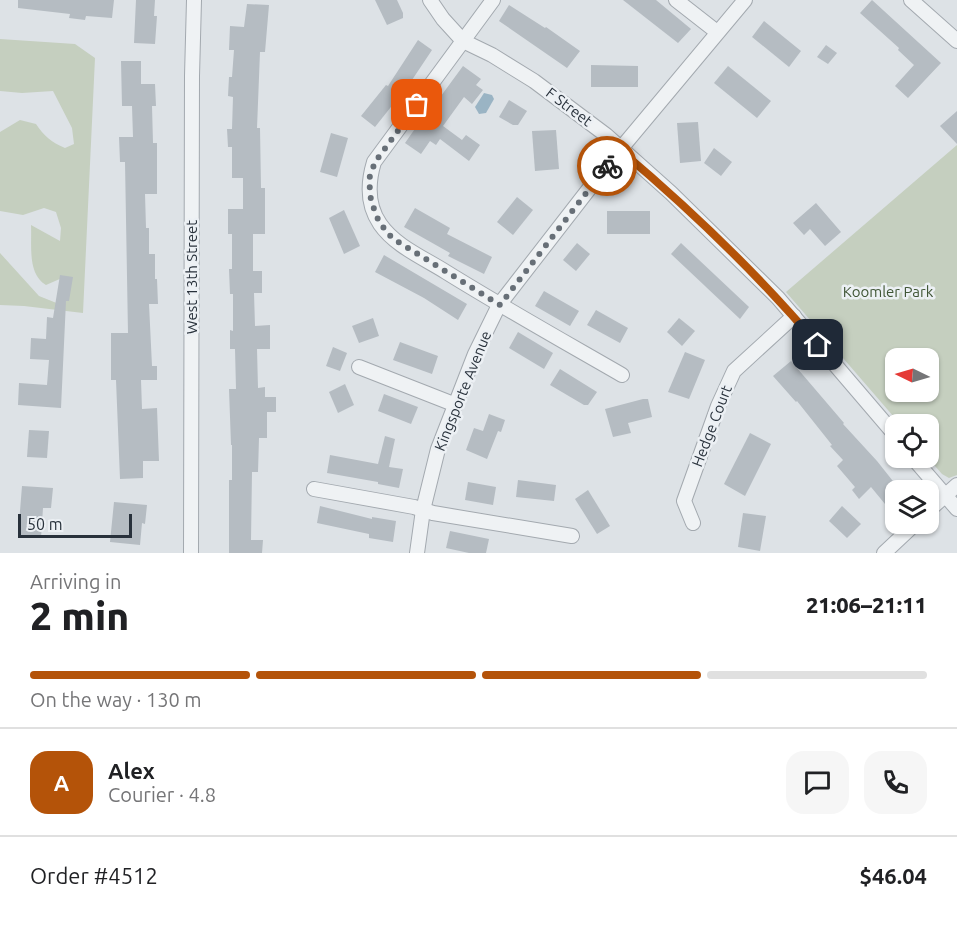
<!DOCTYPE html>
<meta charset="utf-8">
<style>
:root{--surface:#fff;--page:#f6f6f6;--text:#202124;--muted:#757577;--line:#e0e0e0;--accent:#b45309}
body{margin:0;font-family:Ubuntu,sans-serif;background:var(--page);color:var(--text);height:100vh;display:flex;flex-direction:column;font-size:22px;white-space:nowrap}
*{box-sizing:border-box;margin:0}
p{font-size:20px;color:var(--muted)}
.icon{flex:none;width:33px;height:33px;fill:none;stroke:currentColor;stroke-width:2;stroke-linecap:round;stroke-linejoin:round}
.map{position:relative;height:553px;overflow:hidden}
.details{display:flex;flex-direction:column;background:var(--surface);flex:1}
.details>*{flex:none}
.needle{width:39px;rotate:275deg}
.tools{position:absolute;left:885px;top:348px;display:grid;gap:12px}
.tools a{display:grid;place-items:center;width:54px;height:54px;border-radius:12px;background:var(--surface);box-shadow:0 2px 4px #0004;font-size:30px}
.scale{position:absolute;left:18px;bottom:15px;width:114px;box-sizing:border-box;padding-left:6px;border:3px solid #28313b;border-top:0;font-size:16px;line-height:21px;white-space:nowrap;color:#28313b;-webkit-text-stroke:4px #ecf0f4;paint-order:stroke}
.pin{position:absolute;display:grid;place-items:center;width:51px;height:51px;color:#fff;margin:-26px;border-radius:12px;box-shadow:0 3px 9px #0006}
.courier{position:absolute;display:grid;place-items:center;width:60px;height:60px;margin:-30px;border:4px solid #b45309;border-radius:50%;background:#fff;color:#222;box-shadow:0 2px 8px #0007}
.overview em{font-style:normal;font-weight:800}
.overview div{display:flex;flex-direction:column-reverse}
.overview{display:flex;align-items:center;justify-content:space-between;height:102px;padding:0 30px}
h1{font-size:39px;font-weight:800;line-height:45px}
.bar{display:grid;grid-template-columns:repeat(4,1fr);gap:9px 6px;align-content:center;height:72px;padding:0 30px}
.bar i{height:8px;border-radius:4px;background:var(--line)}
.bar .active{background:var(--accent)}
.bar p{grid-column:span 4}
.line{display:flex;align-items:center;gap:15px;padding:0 30px;border-top:2px solid var(--line)}
.line div{flex:1}
.round{display:grid;place-items:center;flex:none;width:63px;height:63px;border-radius:18px;background:var(--page)}
.map>svg:first-child{display:block}
.green{fill:#c5cfbf;fill-rule:evenodd}
.water{fill:#9ab4c4}
.building{fill:#b5bcc2}
.lines{fill:none;stroke-linecap:round;stroke-linejoin:round}
.minor-casing{stroke:#a3a9af;stroke-width:16}
.minor{stroke:#eff2f4;stroke-width:14}
.done{stroke:#676f77;stroke-width:6;stroke-dasharray:0 10.8}
.route{stroke:#b45309;stroke-width:8}
.labels{text-anchor:middle;stroke-width:5;stroke-linejoin:round;paint-order:stroke}
.street-label{font-size:15px;fill:#28313b;stroke:#ecf0f4}
.park-label{font-size:15px;fill:#405636;stroke:#ecf0f4}
</style>
<div class="map">
<svg width="957" height="553" viewBox="0 0 957 553">
<rect width="100%" height="100%" fill="#dde2e6"/>
<g class="green">
<path d="M0,39L75,44L95,58L83,313L24,306L0,305V253L39,296L64,306L70,292L62,278L46,285C27,274 32,245 31,225L60,241L61,228L56,212L44,208L23,215L0,211V132L20,120L36,124C44,136 51,142 65,148L74,144L72,128L53,91L22,93L0,91Z"/>
<path d="M957,145V475L949,478L942,474L928,458V424H900L786,292ZM928,358V392H896V358Z"/>
</g>
<path class="water" d="M484,93L492,95L494,99L486,113L479,114L475,107Z"/>
<g class="building">
<path d="M18,0H114L112,18L86,16L85,20L69,18L70,14L18,8Z"/>
<path d="M136,0H155L154,16H157L155,44L134,43Z"/>
<path d="M375,0H397L403,13V18L387,25Z"/>
<path d="M623,0H656L691,29L678,43Z"/>
<path d="M872,0L941,63L908,98L895,86L914,65L898,50L899,48L860,13Z"/>
<path d="M247,4L269,5L265,52H260L257,128H260L261,188H265V234H253V271H262V293H254L255,326L270,325V349H257L258,388L265,387V397H276V412H267V438H259L258,472H252L251,540H263L262,553H229V480H232V445H231L229,389H236L235,349H230V330L233,331V294H230L229,269H232V234H228V209H243V178H232V147H228L227,129H232L233,97L228,96L229,77H232L234,50H229L230,26L244,27Z"/>
<path d="M509,5L545,28L546,27L580,51L567,68L499,21Z"/>
<path d="M764,21L801,51L789,67L752,37Z"/>
<path d="M418,40L432,50L410,83L375,127L361,116L386,85L388,86Z"/>
<path d="M826,45L837,53L828,64L817,57Z"/>
<path d="M121,61H141V84H155L156,106H152L153,143H157V194H145L146,228H149V254H155V279H157L158,304H149L152,366H157V380H141L142,409L157,408L159,461H143V478L120,479L116,380H111V333H128L125,162H120L119,137H133L132,106H122Z"/>
<path d="M591,65L638,66V87H591Z"/>
<path d="M463,66L481,79L476,85L483,90L472,104L464,97L443,126L462,140L466,135L480,145L469,161L440,139L436,145L430,141L421,154L405,143L419,123L416,120L422,112L427,115Z"/>
<path d="M728,66L771,101L757,118L714,83Z"/>
<path d="M509,100L527,111L518,125H513L499,117Z"/>
<path d="M957,111V144L940,126Z"/>
<path d="M698,122L701,161L680,163L677,123Z"/>
<path d="M556,130L559,169L535,171L532,131Z"/>
<path d="M331,133L348,138L337,177L320,172Z"/>
<path d="M714,148L732,162L721,176L704,163Z"/>
<path d="M517,197L533,210L513,235L497,222Z"/>
<path d="M816,203L841,232L825,246L810,229L804,235L793,223Z"/>
<path d="M415,208L450,228L447,234L492,257L484,274L448,256L450,253L404,227Z"/>
<path d="M344,210L360,246L344,254L329,218Z"/>
<rect x="607" y="211" width="43" height="23"/>
<path d="M577,243L590,254L576,271L563,260Z"/>
<path d="M681,243L749,307L740,319L671,254Z"/>
<path d="M384,255L467,304L458,320L424,298L375,272Z"/>
<path d="M60,275L73,277L69,301H66L61,408L18,405L19,383L47,385L49,360L30,359L31,338L46,339L47,317L53,318Z"/>
<path d="M544,291L579,311L570,326L535,306Z"/>
<path d="M596,310L628,328L620,343L587,325Z"/>
<path d="M373,318L379,336L359,343L352,326Z"/>
<path d="M679,318L695,331L682,346L667,332Z"/>
<path d="M518,332L553,353L544,369L509,348Z"/>
<path d="M400,342L438,356L432,374L393,360Z"/>
<path d="M333,347L347,353L340,371L326,366Z"/>
<path d="M685,352L705,360L689,399L668,392Z"/>
<path d="M791,361L844,423L843,424L877,461L900,490H896V496L885,504L871,487L859,499L852,490L855,487L837,466L843,460L830,446L832,445L797,401L796,402L773,376Z"/>
<path d="M560,369L597,392L588,405H584L550,385Z"/>
<path d="M345,384L354,405L338,413L329,392Z"/>
<path d="M384,394L418,407L411,424L378,411Z"/>
<path d="M643,399H648L652,417L628,423L631,433L613,437L605,409Z"/>
<path d="M489,414L505,420L501,432L498,431L487,459L466,450L474,428L483,431Z"/>
<path d="M29,430L49,431L47,458L27,457Z"/>
<path d="M750,433L771,444L745,496L724,484Z"/>
<path d="M385,436L395,439L389,467L403,469L399,488L378,484V482L327,473L330,455L378,464Z"/>
<path d="M518,480L556,485L554,501L516,497Z"/>
<path d="M468,482L496,487L493,505L465,500Z"/>
<path d="M22,486L53,488L51,508H43L41,538L18,536Z"/>
<path d="M588,490L610,526L597,534L575,499Z"/>
<path d="M114,502L147,505L145,524L142,523L140,545L110,542Z"/>
<path d="M320,506L372,519V517L396,521L393,542L369,538V534L317,523Z"/>
<path d="M842,506L861,524L847,538L829,521Z"/>
<path d="M743,513L766,516L760,551L738,547Z"/>
<path d="M450,531L489,539L486,553H469L446,548Z"/>
</g>
<g class="lines">
<defs>
<g id="minor">
<path d="M430,0L443,19L463,41L492,55L534,81L606,135L671,193L778,298L896,436"/>
<path d="M493,0L374,162C368,182 367,205 380,224C395,246 424,258 446,272C504,308 563,341 622,375"/>
<path d="M676,0L717,32"/>
<path d="M911,0L957,41"/>
<path d="M359,367L456,405"/>
<path d="M913,458L957,509"/>
<path d="M314,489L414,507L433,513L572,536"/>
<path d="M928,511L957,485"/>
<path d="M693,523L684,501L718,406L734,371L794,316"/>
<path d="M191,553L192,76L194,0"/>
<path d="M417,553L423,510L438,449L475,354L499,305L613,158L745,0"/>
<path d="M884,553L915,524"/>
</g>
</defs>
<use href="#minor" class="minor-casing"/>
<use href="#minor" class="minor"/>
</g>
<g class="lines">
<path class="done" d="M417,105L375,162L369,179L371,201L379,222L392,238L500,305L607,166"/>
<path class="route" d="M607,166L620,150C691,210 758,274 818,345"/>
</g>
<g class="labels">
<g class="street-label">
<text transform="translate(569 107) rotate(37)" y="5">F Street</text>
<text transform="translate(192 277) rotate(-90)" y="5">West 13th Street</text>
<text transform="translate(463 391) rotate(-68)" y="5">Kingsporte Avenue</text>
<text transform="translate(712 426) rotate(-69)" y="5">Hedge Court</text>
</g>
<g class="park-label">
<text x="888" y="297">Koomler Park</text>
</g>
</g>
</svg>
<div class="tools">
<a><svg class="needle" viewBox="-14 -14 28 28"><path d="M0-13l5 13h-10z" fill="#e53935"/><path d="M0 13l5-13h-10z" fill="#757577"/></svg></a>
<a><svg class="icon" aria-label="locate" viewBox="0 0 24 24"><circle cx="12" cy="12" r="6"/><path d="M12 2v4M12 18v4M2 12h4M18 12h4"/></svg></a>
<a><svg class="icon" aria-label="layers" viewBox="0 0 24 24"><path d="M12 4l9 5-9 5-9-5zM3 14l9 5 9-5"/></svg></a>
</div>
<div class="scale">50 m</div>
<div class="pin" style="left:417px;top:105px;background:#ea580c"><svg class="icon" aria-label="bag" viewBox="0 0 24 24"><path d="M5 8h14l-1 12H6zM9 8a3 3 0 0 1 6 0"/></svg></div>
<div class="pin" style="left:818px;top:345px;background:#1f2937"><svg class="icon" aria-label="home" viewBox="0 0 24 24"><path d="M3 11l9-7 9 7M6 9v11h12V9"/></svg></div>
<div class="courier" style="left:607px;top:166px"><svg class="icon" aria-label="bike" viewBox="0 0 24 24"><circle cx="6" cy="16" r="4"/><circle cx="18" cy="16" r="4"/><path d="M6 16l4-8h5l3 8M10 8l3 8H6M13 5h3"/></svg></div>
</div>
<section class="details">
<div class="overview"><div><h1>2 min</h1><p>Arriving in</p></div><em>21:06–21:11</em></div>
<div class="bar"><i class="active"></i><i class="active"></i><i class="active"></i><i></i><p>On the way · 130 m</p></div>
<div class="line" style="height:108px"><b class="round" style="background:var(--accent);color:#fff">A</b><div><b>Alex</b><p>Courier · 4.8</p></div><a class="round"><svg class="icon" aria-label="chat" viewBox="0 0 24 24"><path d="M4 5h16v11H9l-5 4z"/></svg></a><a class="round"><svg class="icon" aria-label="phone" viewBox="0 0 24 24"><path d="M5 4h4l2 5-3 2q2 4 5 5l2-3 5 2v4C11 20 4 13 5 4z"/></svg></a></div>
<div class="line" style="height:78px"><div>Order #4512</div><b>$46.04</b></div>
</section>
